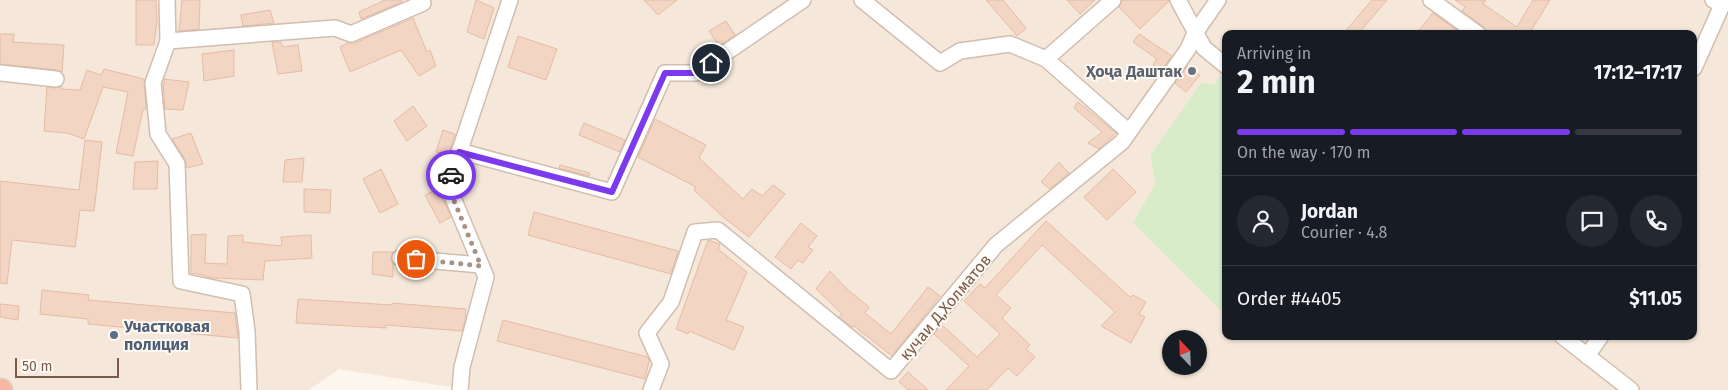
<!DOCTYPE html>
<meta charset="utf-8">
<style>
:root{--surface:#171b24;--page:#242831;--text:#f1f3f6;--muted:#9ea1a6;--line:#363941;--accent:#7c3aed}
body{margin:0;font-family:"Fira Sans",sans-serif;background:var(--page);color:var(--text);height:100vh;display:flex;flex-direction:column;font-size:19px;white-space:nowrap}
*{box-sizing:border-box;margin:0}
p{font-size:16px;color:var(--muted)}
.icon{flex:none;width:28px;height:28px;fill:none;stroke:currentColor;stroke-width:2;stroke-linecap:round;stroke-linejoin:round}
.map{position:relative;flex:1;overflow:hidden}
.side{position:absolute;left:1222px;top:30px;width:475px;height:310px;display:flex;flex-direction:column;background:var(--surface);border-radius:10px;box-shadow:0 1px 4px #0004}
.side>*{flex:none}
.needle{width:32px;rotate:337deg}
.tools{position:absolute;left:1162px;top:330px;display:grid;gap:10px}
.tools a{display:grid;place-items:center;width:45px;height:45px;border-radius:50%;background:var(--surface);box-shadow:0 1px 4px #0004;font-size:25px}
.scale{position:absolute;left:15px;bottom:12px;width:104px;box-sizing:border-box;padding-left:5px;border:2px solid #7a5c4d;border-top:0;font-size:14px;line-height:18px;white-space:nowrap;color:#7a5c4d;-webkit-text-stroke:4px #fffaf3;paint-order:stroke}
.pin{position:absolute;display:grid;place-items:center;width:42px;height:42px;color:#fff;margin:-21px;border:2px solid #fff;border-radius:50%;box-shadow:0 1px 5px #0007}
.courier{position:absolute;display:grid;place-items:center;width:50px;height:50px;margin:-25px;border:4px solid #7c3aed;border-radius:50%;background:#fff;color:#222;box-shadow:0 1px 6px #0007}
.overview em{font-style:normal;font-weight:700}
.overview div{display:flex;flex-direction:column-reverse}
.overview{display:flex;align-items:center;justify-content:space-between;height:85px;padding:0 15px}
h1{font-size:32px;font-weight:700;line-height:38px}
.bar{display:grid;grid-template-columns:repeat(4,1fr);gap:8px 5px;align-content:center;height:60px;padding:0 15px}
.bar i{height:6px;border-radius:4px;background:var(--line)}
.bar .selected{background:var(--accent)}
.bar p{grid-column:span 4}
.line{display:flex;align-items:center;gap:12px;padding:0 15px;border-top:1px solid var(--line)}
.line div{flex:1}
.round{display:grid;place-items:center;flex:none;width:52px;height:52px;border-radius:26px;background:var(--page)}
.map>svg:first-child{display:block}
.residential{fill:#f5e8da;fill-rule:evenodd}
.green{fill:#d8ecc9}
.building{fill:#f3d5c3;stroke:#e6bba3}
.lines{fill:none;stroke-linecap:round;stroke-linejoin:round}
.minor-casing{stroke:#d1beb0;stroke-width:18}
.highway-casing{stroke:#dad1cd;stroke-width:25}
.minor{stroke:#fff;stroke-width:15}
.highway{stroke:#f7b7a3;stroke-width:22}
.done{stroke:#a89285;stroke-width:5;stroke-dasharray:0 9}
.route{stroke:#7c3aed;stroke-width:6}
.worship-dot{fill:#6b7280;stroke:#fffaf3;stroke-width:2}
.service-dot{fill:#5c6f8a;stroke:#fffaf3;stroke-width:2}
.labels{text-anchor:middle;stroke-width:4;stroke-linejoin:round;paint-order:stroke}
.worship-label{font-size:16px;font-weight:bold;fill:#5b616d;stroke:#fffaf3;text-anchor:end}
.street-label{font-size:16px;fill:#7a5c4d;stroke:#fffaf3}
.service-label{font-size:16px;font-weight:bold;fill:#4e5e75;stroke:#fffaf3;text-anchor:start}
</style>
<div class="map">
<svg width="1728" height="390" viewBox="0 0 1728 390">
<rect width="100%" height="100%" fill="#fdf6ec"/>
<path class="residential" d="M0,0H1728V390H468L339,369L309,390H0ZM1226,34H1694V336H1226ZM1171,339H1199V366H1171Z"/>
<path class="green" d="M1224,73L1226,76V316L1133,223L1156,183L1150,156L1201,83L1214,84Z"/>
<g class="building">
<path d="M136,0H156L157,20L154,45H136Z"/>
<path d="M182,0H200L199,29L179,31Z"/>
<path d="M385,0H402V2L361,19L359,12Z"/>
<path d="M476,0L494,8L484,39L467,32Z"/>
<path d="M644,0H677L658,15Z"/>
<path d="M986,0H1003L1026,28L1017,36Z"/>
<path d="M1067,0H1095L1080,14Z"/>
<path d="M1122,0H1169V1L1140,29L1119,7Z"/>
<path d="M1372,0H1387L1358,34H1343Z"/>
<path d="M1455,0H1486L1483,4L1517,27L1533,0H1550L1529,34H1487L1484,27L1462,11L1465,7Z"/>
<path d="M270,10L274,23L243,26L241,15Z"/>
<path d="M1433,13L1462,34H1416Z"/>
<path d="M413,18L427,52L430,50L436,66L419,76L401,50L350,72L340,47L348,43H355Z"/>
<path d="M726,21L735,35L719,46L709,31Z"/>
<path d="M0,34H14L13,42L64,45L62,72L57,70L0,64Z"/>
<path d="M1139,34L1172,56L1161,71L1153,65L1157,59L1133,42Z"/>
<path d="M518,36L557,49L546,80L508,67Z"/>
<path d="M272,42H281L283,47L298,45L302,71L278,74Z"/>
<path d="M234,50V76L204,81L202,54Z"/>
<path d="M1187,66L1200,75L1186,92L1175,83Z"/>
<path d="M104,69L144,79L146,109H143L133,156L116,153L128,92L103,87L84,139L67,133L44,131L47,87L55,88L61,86V89L80,90L87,70L101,75Z"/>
<path d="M164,79L189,82L183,110L165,109L163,84L164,85Z"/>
<path d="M1078,102L1116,133L1099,149L1088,143L1102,132L1074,108Z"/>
<path d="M413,106L427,126L407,141L394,121Z"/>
<path d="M655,119L706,145L699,158L743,199L752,189L762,196L773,185L785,194L749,237L723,217L694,190L696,187L638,157Z"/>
<path d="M584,123L625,140L620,152L579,135Z"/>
<path d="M443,130L455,134L449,154L436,152Z"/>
<path d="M191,133L203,164L187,168L185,159L172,139Z"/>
<path d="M85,140L102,142L94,211L80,210L75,247L12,240L7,284L0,283V181L79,190Z"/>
<path d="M304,158L302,182H283L285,160Z"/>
<path d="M158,161L157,189H133L135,162Z"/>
<path d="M1059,162L1069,173L1050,189L1041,182Z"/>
<path d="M560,165L590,173L589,176L559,168Z"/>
<path d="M381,169L398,204L380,213L363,179Z"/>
<path d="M1113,169L1136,192L1107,220L1084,197Z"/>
<path d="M304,189L331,190L330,213L304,212Z"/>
<path d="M438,189L451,217L440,223L425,195Z"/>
<path d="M534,212L678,251L671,274L528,235Z"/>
<path d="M1046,221L1130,297L1133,295L1146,302L1139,314L1145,317L1131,343L1101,326L1115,312L1042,245L996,295L1011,308L1002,318L1030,345L1026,349L1035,357L1017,376L1008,368L987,390H946L969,366L934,334L942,325L977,357L1000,334L964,301L980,284L985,288Z"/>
<path d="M801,223L817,236L808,247L813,250L803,263L798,260L791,269L775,257Z"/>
<path d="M206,234L205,263L227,264L228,236L243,235V242L282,246L281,237L311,235L312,258L265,261L263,280L213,278L204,276V275L191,273V235Z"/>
<path d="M708,240L720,244L718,249L747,272L726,320L744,327L734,350L689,331L688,334L676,329Z"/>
<path d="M373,252H393L391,258L393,264V277L372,274Z"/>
<path d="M830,271L848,290L869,307L865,313L891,334L928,287L940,296L892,356L854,326L852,327L839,317L842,314L816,289Z"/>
<path d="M42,290L89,295L88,300L235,313L238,338L88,324V319L40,314Z"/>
<path d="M298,299L392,305V303L466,309L465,321L462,331L386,325V328L296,323Z"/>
<path d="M0,304L19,306L18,320L0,317Z"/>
<path d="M503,320L648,357L649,361L645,379L497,341Z"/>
<path d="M908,372L928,390H908L899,382Z"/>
</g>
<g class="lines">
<defs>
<g id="minor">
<path d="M167,0L168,41L153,83L158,134L177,164L181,281L242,294L247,331L249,390"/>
<path d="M862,0L940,63L960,51L1010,44L1046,59L1113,0"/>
<path d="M1178,0L1204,48L1226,66"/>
<path d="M1431,0L1478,34"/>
<path d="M168,41L335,28L351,34L423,3L422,0"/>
<path d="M1046,59L1129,132"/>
<path d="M1694,68L1722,5L1713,0"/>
<path d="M0,73L56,79"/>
<path d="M459,151L612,192L665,73H696L803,0"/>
<path d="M400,258L481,265"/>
<path d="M1562,336L1631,390"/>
<path d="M1587,356L1601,336"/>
<path d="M460,390L462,367L486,277L448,186L510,0"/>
<path d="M651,390L661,364L647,333L671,302L695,232L718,230L891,371L996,245L1122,142L1188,49L1195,33L1218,0"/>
</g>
<path id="highway" d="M0,390H1"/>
</defs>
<use href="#minor" class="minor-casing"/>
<use href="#highway" class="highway-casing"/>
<use href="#minor" class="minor"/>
<use href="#highway" class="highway"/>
</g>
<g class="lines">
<path class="done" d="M416,259L481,266L448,186L451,175"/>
<path class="route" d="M451,175L459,152L612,192L665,73H696L711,63"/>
</g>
<circle class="worship-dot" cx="1192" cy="71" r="5"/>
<circle class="service-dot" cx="114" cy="335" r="5"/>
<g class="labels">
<g class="worship-label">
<text x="1182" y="77">Ҳоҷа Даштак</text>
</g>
<g class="street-label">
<text transform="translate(945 307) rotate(-50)" y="6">кучаи Д,Холматов</text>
</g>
<g class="service-label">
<text x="124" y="332">Участковая<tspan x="124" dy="18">полиция</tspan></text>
</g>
</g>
</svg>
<div class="tools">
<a><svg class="needle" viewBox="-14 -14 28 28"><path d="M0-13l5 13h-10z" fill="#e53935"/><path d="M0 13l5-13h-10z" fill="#9ea1a6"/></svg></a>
</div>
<div class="scale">50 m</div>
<div class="pin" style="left:416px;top:259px;background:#ea580c"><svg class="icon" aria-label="bag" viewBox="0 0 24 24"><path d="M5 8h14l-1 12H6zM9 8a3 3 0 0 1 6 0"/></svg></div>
<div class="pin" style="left:711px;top:63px;background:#1f2937"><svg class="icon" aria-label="home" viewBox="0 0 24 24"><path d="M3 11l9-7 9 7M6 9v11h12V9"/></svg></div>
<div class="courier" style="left:451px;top:175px"><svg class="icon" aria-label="car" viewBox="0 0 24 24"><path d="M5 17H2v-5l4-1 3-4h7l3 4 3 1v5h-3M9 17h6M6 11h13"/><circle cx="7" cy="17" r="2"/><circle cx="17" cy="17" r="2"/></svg></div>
<section class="side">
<div class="overview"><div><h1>2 min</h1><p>Arriving in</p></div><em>17:12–17:17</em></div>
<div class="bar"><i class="selected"></i><i class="selected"></i><i class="selected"></i><i></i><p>On the way · 170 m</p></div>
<div class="line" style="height:90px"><a class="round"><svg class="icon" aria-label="person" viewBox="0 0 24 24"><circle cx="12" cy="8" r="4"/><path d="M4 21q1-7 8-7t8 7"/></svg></a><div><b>Jordan</b><p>Courier · 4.8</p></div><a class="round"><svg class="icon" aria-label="chat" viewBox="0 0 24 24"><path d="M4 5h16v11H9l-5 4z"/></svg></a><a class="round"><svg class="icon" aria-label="phone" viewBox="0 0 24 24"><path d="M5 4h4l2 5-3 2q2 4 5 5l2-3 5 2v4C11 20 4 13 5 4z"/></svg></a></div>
<div class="line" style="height:65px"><div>Order #4405</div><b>$11.05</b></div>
</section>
</div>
